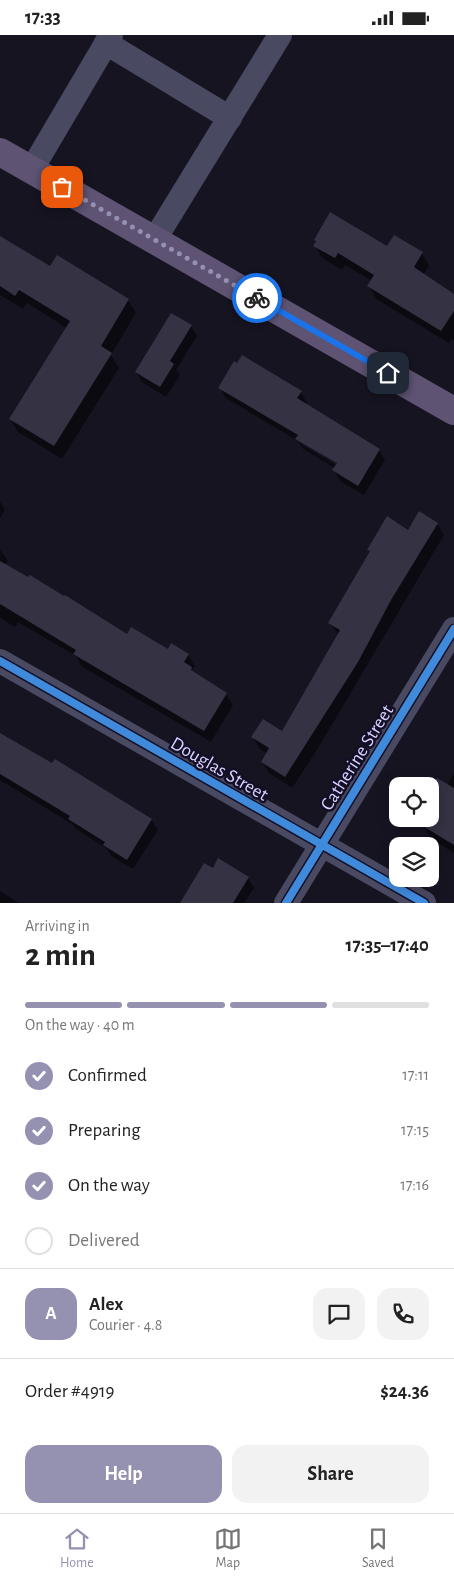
<!DOCTYPE html>
<meta charset="utf-8">
<style>
:root{--surface:#fff;--page:#f2f2f2;--text:#222;--muted:#767676;--line:#e0e0e0;--accent:#9591b1}
body{margin:0;font-family:"Alegreya Sans",sans-serif;background:var(--page);color:var(--text);height:100vh;display:flex;flex-direction:column;font-size:19px;white-space:nowrap}
*{box-sizing:border-box;margin:0}
p{font-size:16px;color:var(--muted)}
.icon{flex:none;width:28px;height:28px;fill:none;stroke:currentColor;stroke-width:2;stroke-linecap:round;stroke-linejoin:round}
.map{position:relative;height:868px;overflow:hidden}
.panel{display:flex;flex-direction:column;background:var(--surface);flex:1}
.panel>*{flex:none}
.buttons{position:absolute;left:389px;top:742px;display:grid;gap:10px}
.buttons a{display:grid;place-items:center;width:50px;height:50px;border-radius:10px;background:var(--surface);box-shadow:0 2px 12px #0003;font-size:25px}
.pin{position:absolute;display:grid;place-items:center;width:42px;height:42px;color:#fff;margin:-21px;border-radius:10px;box-shadow:0 2px 8px #0006}
.courier{position:absolute;display:grid;place-items:center;width:50px;height:50px;margin:-25px;border:4px solid #1a73e8;border-radius:50%;background:#fff;color:#222;box-shadow:0 1px 6px #0007}
.head em{font-style:normal;font-weight:700}
.head div{display:flex;flex-direction:column-reverse}
.head{display:flex;align-items:center;justify-content:space-between;height:85px;padding:0 25px}
h1{font-size:32px;font-weight:700;line-height:38px}
.bar{display:grid;grid-template-columns:repeat(4,1fr);gap:8px 5px;align-content:center;height:60px;padding:0 25px}
.bar i{height:6px;border-radius:4px;background:var(--line)}
.bar .active{background:var(--accent)}
.bar p{grid-column:span 4}
.line{display:flex;align-items:center;gap:12px;padding:0 25px;border-top:1px solid var(--line)}
.line div{flex:1}
.round{display:grid;place-items:center;flex:none;width:52px;height:52px;border-radius:15px;background:var(--page)}
ol{padding:0 25px;list-style:none}
li{display:flex;align-items:center;gap:15px;height:55px}
li p{margin-inline-start:auto}
li .icon{padding:5px;border-radius:50%;background:var(--accent);color:#fff;stroke-width:4}
li:last-child{color:var(--muted)}
li i{width:28px;height:28px;border:2px solid var(--line);border-radius:50%}
.action{display:flex;gap:10px;margin-top:auto;padding:10px 25px}
.action a{flex:1;height:58px;border-radius:15px;background:var(--accent);color:#fff;font-size:20px;font-weight:700;line-height:58px;text-align:center}
.action a+a{background:var(--page);color:var(--text)}
.status{display:flex;justify-content:space-between;align-items:center;height:35px;padding:0 25px;background:var(--surface);direction:ltr}
.status svg{height:14px;fill:currentColor}
.dock{display:flex;justify-content:space-around;align-items:center;height:70px;border-top:1px solid var(--line);background:var(--surface);font-size:14px;color:var(--muted)}
.dock a{display:grid;justify-items:center;gap:2px}
.dock .active{color:var(--accent)}
.map>svg:first-child{display:block}
.shadow{fill:#0007;fill-rule:evenodd}
.building{fill:#343243}
.lines{fill:none;stroke-linecap:round;stroke-linejoin:round}
.minor{stroke:#4a4962;stroke-width:24}
.major{stroke:#5e5373;stroke-width:28}
.cycleway-casing{stroke:#130f26;stroke-width:11}
.cycleway{stroke:#408adc;stroke-width:8}
.done{stroke:#9591b1;stroke-width:5;stroke-dasharray:0 9}
.route{stroke:#1a73e8;stroke-width:6}
.labels{text-anchor:middle;stroke-width:5;stroke-linejoin:round;paint-order:stroke}
.street-label{font-size:19px;fill:#d9d4ff;stroke:#130f26}
</style>
<div class="status"><b>17:33</b><svg viewBox="0 0 49 12"><path d="M0 12V9h3v3zM5 12V6h3v6zM10 12V3h3v9zM15 12V0h3v12zM26 1h20v11H26zM47 4h2v5h-2z"/></svg></div>
<div class="map">
<svg width="454" height="868" viewBox="0 0 454 868">
<rect width="100%" height="100%" fill="#161421"/>
<g class="shadow">
<path d="M0,202L51,233L128,265L136,278L111,320L119,333L62,424L18,397L10,384L67,293L27,268L23,274L0,260Z"/>
<path d="M315,205L422,218L429,231L423,240L454,260V306L451,304L449,308L376,264L369,251L372,246L345,230L342,235L322,223L315,211Z"/>
<path d="M191,291L197,301L176,335L180,340L166,362L142,347L136,337Z"/>
<path d="M220,353L301,357L307,368L305,370L379,415L385,425L364,460L340,446L334,435L335,433L303,414L298,406L226,363ZM301,406L343,431L341,433L301,409Z"/>
<path d="M0,466L5,475L0,483Z"/>
<path d="M437,489L444,500L317,715L292,753L269,738L262,727L267,719L260,714L253,702L283,697L338,600L330,588L370,518L368,515Z"/>
<path d="M0,514L8,526L5,530L127,600L168,616L188,620L195,631L192,635L195,639L226,659L233,670L211,707L81,631L76,621L18,587L15,592L0,583Z"/>
<path d="M0,699L152,785L158,795L133,834L111,821L106,813L76,794L72,789L0,745Z"/>
<path d="M454,738V818L430,803L423,790L426,784H430V756L447,750Z"/>
<path d="M204,829L213,835L248,843L254,853L244,868H181Z"/>
<path d="M0,856L19,868H0Z"/>
</g>
<g class="building">
<path d="M330,177L387,211L394,200L423,217L414,232L454,259V276L441,296L367,251L374,240L338,218L335,223L313,211L316,206L314,205Z"/>
<path d="M0,201L50,231L57,220L129,264L101,311L112,318L54,411L9,384L70,286L19,255L15,261L0,251Z"/>
<path d="M171,278L192,290L170,326L174,329L160,352L135,337Z"/>
<path d="M242,320L302,356L297,363L380,414L358,451L332,435L337,428L295,404L298,400L218,353L234,326L237,328Z"/>
<path d="M419,476L438,488L391,565L358,627L285,742L261,727L269,713L251,702L263,684L282,696L340,595L328,588L370,516L367,515L387,481L408,495Z"/>
<path d="M0,526L28,542L30,540L64,561L65,560L127,599L131,592L168,614L171,608L189,619L184,627L192,632L191,635L227,658L204,696L73,619L76,615L0,569Z"/>
<path d="M0,698L52,728L55,724L152,784L127,825L103,810L105,807L68,784L70,781L0,739Z"/>
<path d="M437,743L454,753V810L421,790L425,784H430V754Z"/>
<path d="M218,823L249,842L233,868H180L204,828L213,833Z"/>
</g>
<g class="lines">
<g class="minor">
<path d="M106,8L230,83"/>
<path d="M32,134L111,0"/>
<path d="M155,204L280,0"/>
<path d="M0,626L424,868"/>
<path d="M286,868L454,594"/>
</g>
<path class="major" d="M0,117L454,376"/>
<defs>
<g id="cycleway">
<path d="M0,626L424,868"/>
<path d="M286,868L454,594"/>
</g>
</defs>
<use href="#cycleway" class="cycleway-casing"/>
<use href="#cycleway" class="cycleway"/>
</g>
<g class="lines">
<path class="done" d="M62,152L257,263"/>
<path class="route" d="M257,263L388,338"/>
</g>
<g class="labels">
<g class="street-label">
<text transform="translate(356 722) rotate(-58)" y="7">Catherine Street</text>
<text transform="translate(220 733) rotate(30)" y="7">Douglas Street</text>
</g>
</g>
</svg>
<div class="buttons">
<a><svg class="icon" aria-label="locate" viewBox="0 0 24 24"><circle cx="12" cy="12" r="6"/><path d="M12 2v4M12 18v4M2 12h4M18 12h4"/></svg></a>
<a><svg class="icon" aria-label="layers" viewBox="0 0 24 24"><path d="M12 4l9 5-9 5-9-5zM3 14l9 5 9-5"/></svg></a>
</div>
<div class="pin" style="left:62px;top:152px;background:#ea580c"><svg class="icon" aria-label="bag" viewBox="0 0 24 24"><path d="M5 8h14l-1 12H6zM9 8a3 3 0 0 1 6 0"/></svg></div>
<div class="pin" style="left:388px;top:338px;background:#1f2937"><svg class="icon" aria-label="home" viewBox="0 0 24 24"><path d="M3 11l9-7 9 7M6 9v11h12V9"/></svg></div>
<div class="courier" style="left:257px;top:263px"><svg class="icon" aria-label="bike" viewBox="0 0 24 24"><circle cx="6" cy="16" r="4"/><circle cx="18" cy="16" r="4"/><path d="M6 16l4-8h5l3 8M10 8l3 8H6M13 5h3"/></svg></div>
</div>
<section class="panel">
<div class="head"><div><h1>2 min</h1><p>Arriving in</p></div><em>17:35–17:40</em></div>
<div class="bar"><i class="active"></i><i class="active"></i><i class="active"></i><i></i><p>On the way · 40 m</p></div>
<ol>
<li><svg class="icon" aria-label="check" viewBox="0 0 24 24"><path d="M5 12l5 5 9-10"/></svg>Confirmed<p>17:11</p></li>
<li><svg class="icon" aria-label="check" viewBox="0 0 24 24"><path d="M5 12l5 5 9-10"/></svg>Preparing<p>17:15</p></li>
<li><svg class="icon" aria-label="check" viewBox="0 0 24 24"><path d="M5 12l5 5 9-10"/></svg>On the way<p>17:16</p></li>
<li><i></i>Delivered</li>
</ol>
<div class="line" style="height:90px"><b class="round" style="background:var(--accent);color:#fff">A</b><div><b>Alex</b><p>Courier · 4.8</p></div><a class="round"><svg class="icon" aria-label="chat" viewBox="0 0 24 24"><path d="M4 5h16v11H9l-5 4z"/></svg></a><a class="round"><svg class="icon" aria-label="phone" viewBox="0 0 24 24"><path d="M5 4h4l2 5-3 2q2 4 5 5l2-3 5 2v4C11 20 4 13 5 4z"/></svg></a></div>
<div class="line" style="height:65px"><div>Order #4919</div><b>$24.36</b></div>
<div class="action"><a>Help</a><a>Share</a></div>
</section>
<nav class="dock">
<a class="active"><svg class="icon" aria-label="home" viewBox="0 0 24 24"><path d="M3 11l9-7 9 7M6 9v11h12V9"/></svg>Home</a>
<a><svg class="icon" aria-label="map" viewBox="0 0 24 24"><path d="M3 6l6-2 6 2 6-2v14l-6 2-6-2-6 2zM9 4v14M15 6v14"/></svg>Map</a>
<a><svg class="icon" aria-label="saved" viewBox="0 0 24 24"><path d="M7 4h10v16l-5-4-5 4z"/></svg>Saved</a>
</nav>
